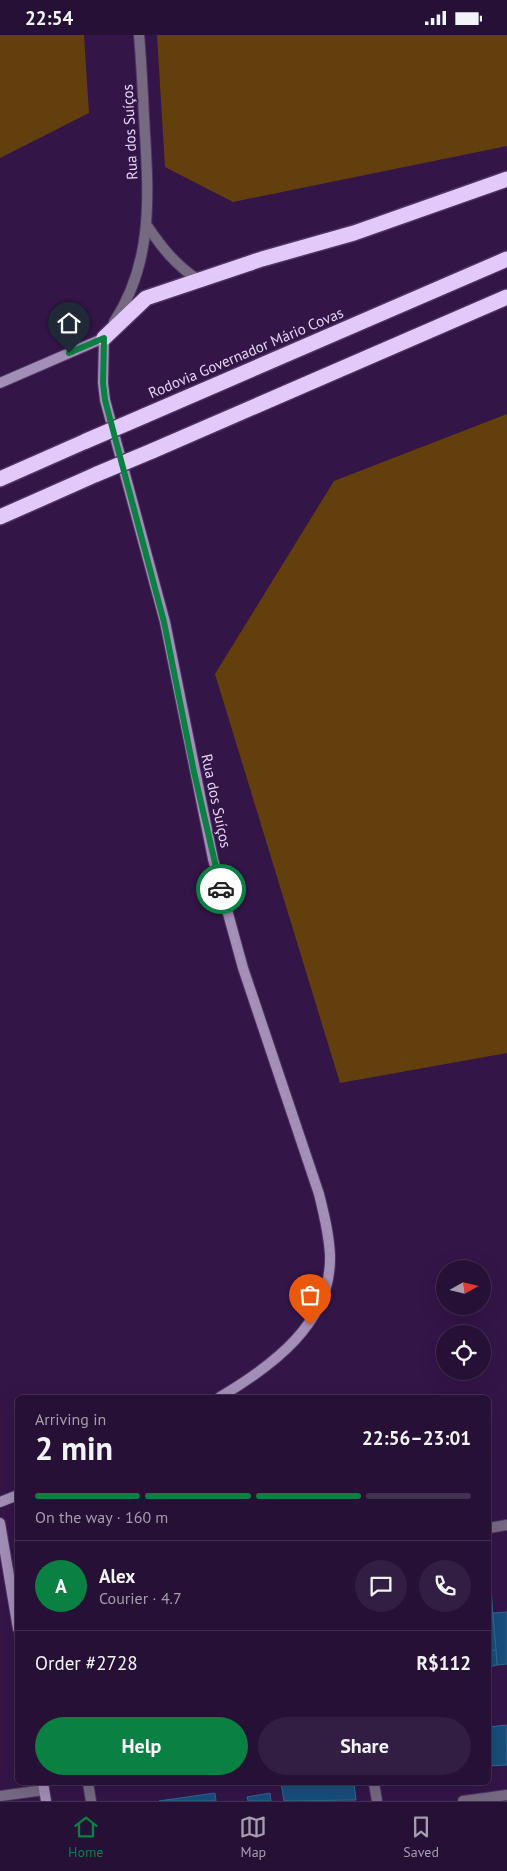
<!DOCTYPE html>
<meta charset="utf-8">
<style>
:root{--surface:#261036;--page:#321e42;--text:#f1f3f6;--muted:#a49dad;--line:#423051;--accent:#0b8043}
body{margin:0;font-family:"PT Sans",sans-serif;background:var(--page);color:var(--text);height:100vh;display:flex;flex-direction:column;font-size:19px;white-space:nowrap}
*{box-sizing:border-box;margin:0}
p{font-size:16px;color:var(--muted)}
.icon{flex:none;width:28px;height:28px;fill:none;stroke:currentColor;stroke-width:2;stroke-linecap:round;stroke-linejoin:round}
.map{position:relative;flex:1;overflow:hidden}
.side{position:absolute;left:15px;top:1360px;width:476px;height:390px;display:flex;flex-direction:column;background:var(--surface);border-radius:8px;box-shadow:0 5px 20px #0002,0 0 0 1px var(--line)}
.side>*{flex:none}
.needle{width:32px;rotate:82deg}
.tools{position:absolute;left:436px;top:1225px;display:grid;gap:10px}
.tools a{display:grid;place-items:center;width:55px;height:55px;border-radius:50%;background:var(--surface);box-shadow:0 5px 20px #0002,0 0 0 1px var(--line);font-size:25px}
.pin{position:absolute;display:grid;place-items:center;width:42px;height:42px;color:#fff;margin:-51px -21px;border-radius:50% 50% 50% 0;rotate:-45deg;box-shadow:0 0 5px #0007}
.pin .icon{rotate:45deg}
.courier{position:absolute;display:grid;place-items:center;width:50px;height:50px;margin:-25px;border:4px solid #0b8043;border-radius:50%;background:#fff;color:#222;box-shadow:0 1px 6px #0007}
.headline em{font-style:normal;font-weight:700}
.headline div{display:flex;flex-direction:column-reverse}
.headline{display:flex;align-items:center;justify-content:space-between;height:85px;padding:0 20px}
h1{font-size:32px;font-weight:700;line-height:38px}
.bar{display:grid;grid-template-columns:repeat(4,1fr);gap:8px 5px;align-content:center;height:60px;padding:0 20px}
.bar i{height:6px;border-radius:4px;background:var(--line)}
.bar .current{background:var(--accent)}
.bar p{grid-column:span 4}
.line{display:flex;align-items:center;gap:12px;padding:0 20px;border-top:1px solid var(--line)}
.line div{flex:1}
.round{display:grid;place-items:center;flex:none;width:52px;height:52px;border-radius:26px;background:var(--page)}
.cta{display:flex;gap:10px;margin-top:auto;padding:10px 20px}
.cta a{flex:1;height:58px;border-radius:30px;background:var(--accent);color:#fff;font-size:20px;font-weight:700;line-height:58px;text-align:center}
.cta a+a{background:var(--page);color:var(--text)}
.status{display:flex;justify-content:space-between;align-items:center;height:35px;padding:0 25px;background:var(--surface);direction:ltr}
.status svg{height:14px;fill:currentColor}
.tabs{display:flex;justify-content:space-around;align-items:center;height:70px;border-top:1px solid var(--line);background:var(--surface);font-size:14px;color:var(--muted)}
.tabs a{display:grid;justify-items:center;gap:2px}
.tabs .current{color:var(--accent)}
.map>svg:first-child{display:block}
.green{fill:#643f0e}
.building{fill:#184e7b;stroke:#326695}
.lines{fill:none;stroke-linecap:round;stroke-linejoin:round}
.minor-casing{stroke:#4f3464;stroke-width:12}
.tertiary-casing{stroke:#4f3464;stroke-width:12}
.secondary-casing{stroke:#4f3464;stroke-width:12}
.motorway-casing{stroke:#4f3464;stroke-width:18}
.minor{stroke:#766982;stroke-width:10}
.tertiary{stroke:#766982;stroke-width:10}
.secondary{stroke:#a38eb7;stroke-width:10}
.motorway{stroke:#e3c8fb;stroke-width:15}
.motorway-bridge-casing{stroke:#4f3464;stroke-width:18;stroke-linecap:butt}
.motorway-bridge{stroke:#e3c8fb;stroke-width:15}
.done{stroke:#a691b8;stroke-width:5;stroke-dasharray:0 9}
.route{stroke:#0b8043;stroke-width:6}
.labels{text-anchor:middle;stroke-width:4;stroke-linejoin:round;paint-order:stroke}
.street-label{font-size:15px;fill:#e4d4f4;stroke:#331548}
</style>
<div class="status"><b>22:54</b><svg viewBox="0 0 49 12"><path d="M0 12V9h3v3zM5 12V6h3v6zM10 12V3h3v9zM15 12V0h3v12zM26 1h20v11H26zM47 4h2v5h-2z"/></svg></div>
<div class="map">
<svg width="507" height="1766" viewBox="0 0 507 1766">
<rect width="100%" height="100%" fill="#331548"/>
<g class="green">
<path d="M0,0H84L89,78L0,123Z"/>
<path d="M157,0H507V111L233,167L165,132Z"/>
<path d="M507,379V1018L340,1048L215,639L334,446Z"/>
</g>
<g class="building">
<path d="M489,1551H491L493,1583H489Z"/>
<path d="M507,1577V1629L497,1630L493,1578Z"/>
<path d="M489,1583H493L496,1615L489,1616Z"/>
<path d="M496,1615L497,1630L489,1632V1616Z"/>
<path d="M506,1690L507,1730L489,1731V1692Z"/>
<path d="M281,1748H354L356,1765L284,1766Z"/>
<path d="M215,1758L216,1766H159Z"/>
<path d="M270,1758L271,1766H248L247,1762Z"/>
</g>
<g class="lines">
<defs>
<g id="minor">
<path d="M88,1748L91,1766"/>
<path d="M374,1748L377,1766"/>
<path d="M0,1761L44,1755"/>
<path d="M463,1766L507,1760"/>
</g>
<g id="tertiary">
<path d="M148,192C162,213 176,230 197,244"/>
<path d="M114,287C152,229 149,166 145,99C143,66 142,33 139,0"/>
<path d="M489,1493L507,1490"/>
</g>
<g id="secondary">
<path d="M0,348L104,303L103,348L105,365L165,587L213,824L243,933L319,1159C324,1179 329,1199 330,1220C332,1288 272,1331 220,1362"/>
<path d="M0,1467L18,1460"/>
<path d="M0,1488L18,1594"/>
<path d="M43,1748L46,1766"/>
</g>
<g id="motorway">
<path d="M104,303L146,263L262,224L354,198L507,144"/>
<path d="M144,381L507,224"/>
<path d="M152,416L507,262"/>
<path d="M0,444L86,406"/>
<path d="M0,482L97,439"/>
</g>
</defs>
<use href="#minor" class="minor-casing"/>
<use href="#tertiary" class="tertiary-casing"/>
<use href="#secondary" class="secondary-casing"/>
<use href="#motorway" class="motorway-casing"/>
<use href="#minor" class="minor"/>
<use href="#tertiary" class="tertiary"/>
<use href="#secondary" class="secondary"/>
<use href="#motorway" class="motorway"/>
<defs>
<g id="motorway-bridge">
<path d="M86,406L144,381"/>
<path d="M97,439L152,416"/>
</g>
</defs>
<use href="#motorway-bridge" class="motorway-bridge-casing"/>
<use href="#motorway-bridge" class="motorway-bridge"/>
</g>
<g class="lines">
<path class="done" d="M221,854C240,927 263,998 287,1068C304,1117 330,1169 330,1221C330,1245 320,1269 310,1290"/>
<path class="route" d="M69,318L104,303L103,348L105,365L164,587L194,737L221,854"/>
</g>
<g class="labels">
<g class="street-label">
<text transform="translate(130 97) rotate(-93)" y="5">Rua dos Suíços</text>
<text transform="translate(246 318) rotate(-23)" y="5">Rodovia Governador Mário Covas</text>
<text transform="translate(216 766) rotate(78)" y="5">Rua dos Suíços</text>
</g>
</g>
</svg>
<div class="tools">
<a><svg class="needle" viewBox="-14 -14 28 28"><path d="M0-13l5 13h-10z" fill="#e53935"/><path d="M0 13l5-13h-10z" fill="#a49dad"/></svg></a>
<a><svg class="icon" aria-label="locate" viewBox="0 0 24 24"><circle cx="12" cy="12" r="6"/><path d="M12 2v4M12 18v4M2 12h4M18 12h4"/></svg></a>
</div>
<div class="pin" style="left:310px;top:1290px;background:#ea580c"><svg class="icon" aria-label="bag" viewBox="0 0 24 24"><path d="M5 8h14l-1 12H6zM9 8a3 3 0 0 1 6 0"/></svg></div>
<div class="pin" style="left:69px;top:318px;background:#1f2937"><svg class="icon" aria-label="home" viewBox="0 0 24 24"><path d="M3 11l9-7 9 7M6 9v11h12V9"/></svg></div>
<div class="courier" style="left:221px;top:854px"><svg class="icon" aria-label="car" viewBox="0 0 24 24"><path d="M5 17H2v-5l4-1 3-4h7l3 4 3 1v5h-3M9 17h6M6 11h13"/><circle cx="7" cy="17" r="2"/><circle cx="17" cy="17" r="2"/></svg></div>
<section class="side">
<div class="headline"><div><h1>2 min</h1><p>Arriving in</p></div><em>22:56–23:01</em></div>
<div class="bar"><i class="current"></i><i class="current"></i><i class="current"></i><i></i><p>On the way · 160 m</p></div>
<div class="line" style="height:90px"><b class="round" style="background:var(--accent);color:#fff">A</b><div><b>Alex</b><p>Courier · 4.7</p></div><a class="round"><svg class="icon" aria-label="chat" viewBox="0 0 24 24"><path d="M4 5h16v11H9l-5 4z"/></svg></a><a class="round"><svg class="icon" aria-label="phone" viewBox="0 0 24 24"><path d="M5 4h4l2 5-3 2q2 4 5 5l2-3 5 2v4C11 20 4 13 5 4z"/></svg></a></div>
<div class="line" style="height:65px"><div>Order #2728</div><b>R$112</b></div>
<div class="cta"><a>Help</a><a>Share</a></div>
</section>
</div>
<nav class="tabs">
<a class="current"><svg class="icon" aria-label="home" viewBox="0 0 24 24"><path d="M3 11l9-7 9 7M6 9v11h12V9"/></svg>Home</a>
<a><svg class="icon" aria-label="map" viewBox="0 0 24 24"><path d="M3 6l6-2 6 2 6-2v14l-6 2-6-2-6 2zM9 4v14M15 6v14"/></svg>Map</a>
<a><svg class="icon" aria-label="saved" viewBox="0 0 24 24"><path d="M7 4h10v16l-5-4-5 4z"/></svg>Saved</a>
</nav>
